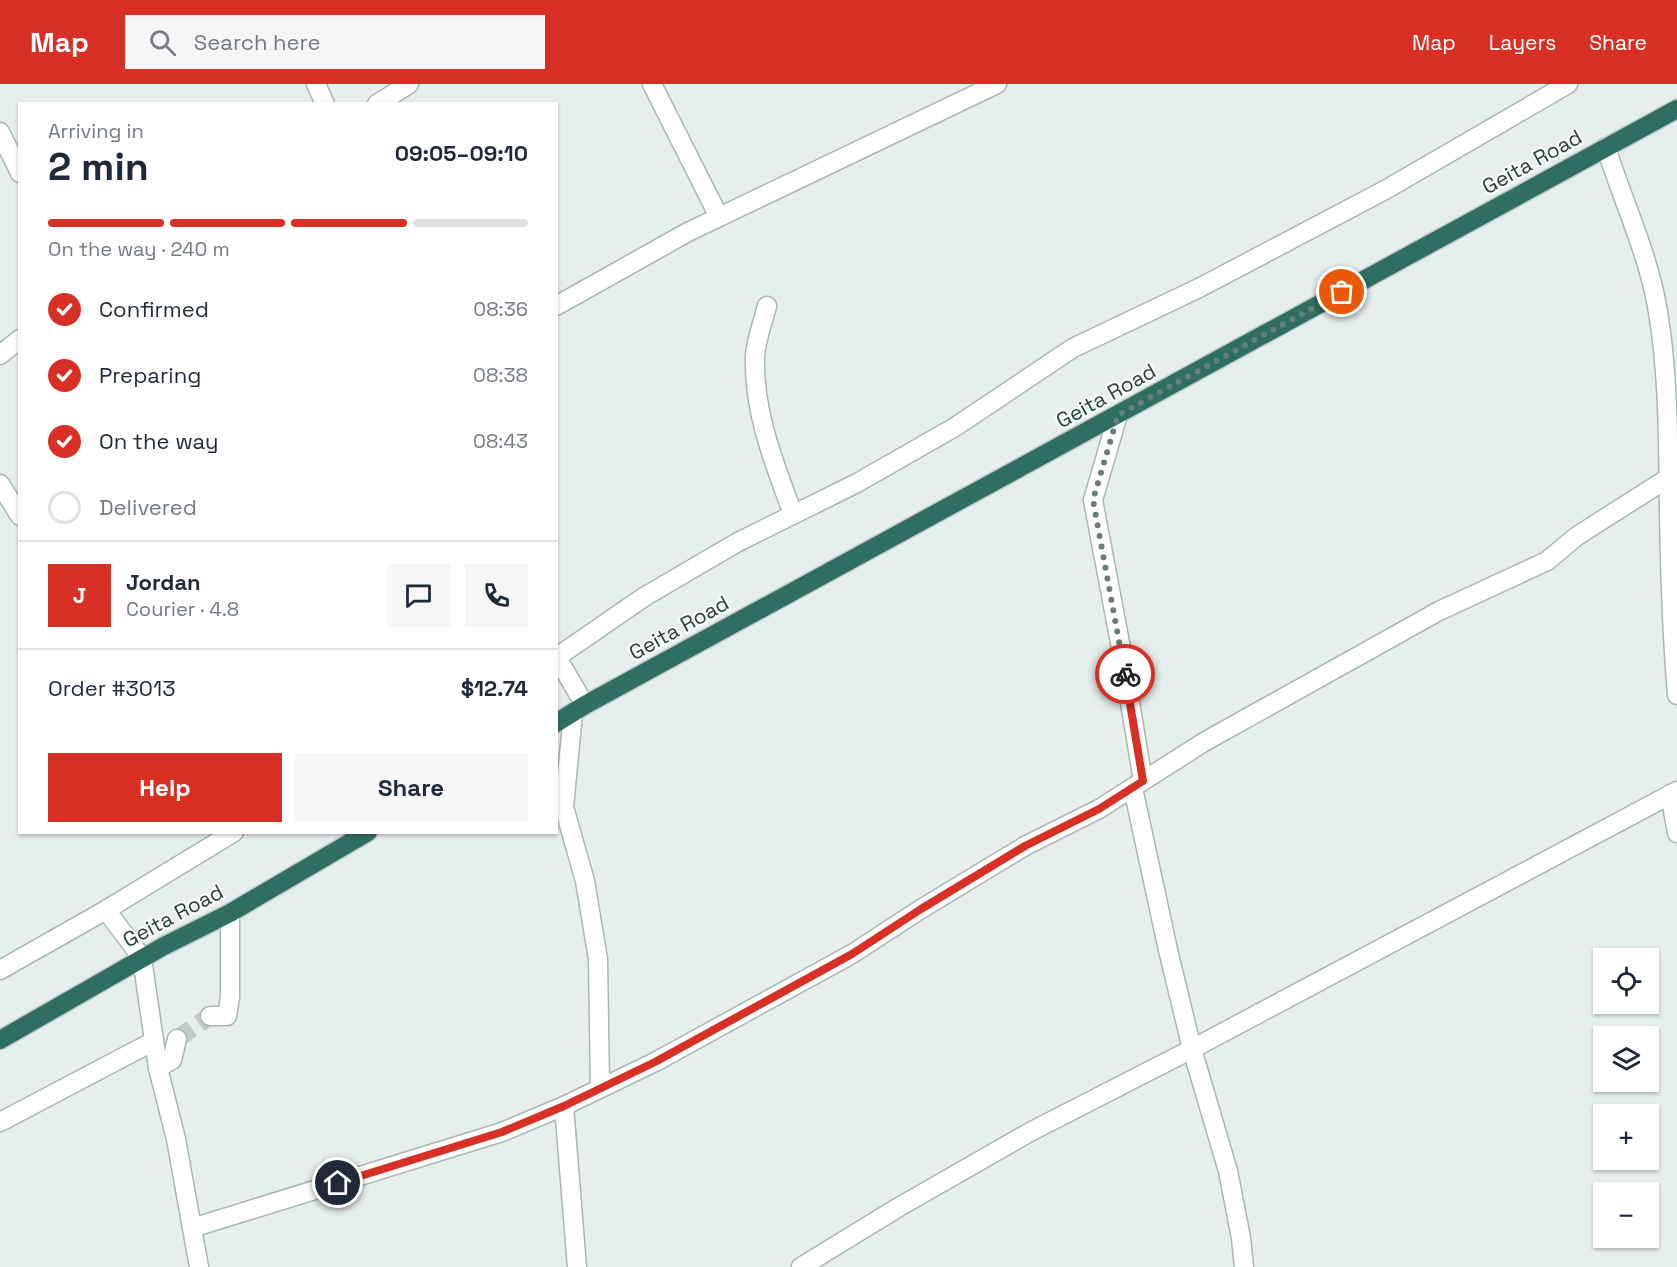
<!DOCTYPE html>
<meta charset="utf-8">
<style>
:root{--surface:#fff;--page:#f6f6f7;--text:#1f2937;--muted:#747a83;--line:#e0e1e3;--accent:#d93025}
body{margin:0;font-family:"Space Grotesk",sans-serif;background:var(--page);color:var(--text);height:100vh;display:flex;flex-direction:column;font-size:22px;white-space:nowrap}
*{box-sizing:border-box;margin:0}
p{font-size:20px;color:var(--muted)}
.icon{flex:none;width:33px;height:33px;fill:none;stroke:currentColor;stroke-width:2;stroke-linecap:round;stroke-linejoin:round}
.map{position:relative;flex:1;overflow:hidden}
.panel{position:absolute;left:18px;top:18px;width:540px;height:732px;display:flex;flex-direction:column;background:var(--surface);border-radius:0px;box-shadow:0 2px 4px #0004}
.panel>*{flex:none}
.fabs{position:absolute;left:1593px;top:864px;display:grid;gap:12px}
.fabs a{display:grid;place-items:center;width:66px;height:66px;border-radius:0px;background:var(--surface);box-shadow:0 2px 4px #0004;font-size:30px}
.pin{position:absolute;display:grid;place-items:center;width:51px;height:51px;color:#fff;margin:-26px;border:3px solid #fff;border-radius:50%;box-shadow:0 2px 6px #0007}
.courier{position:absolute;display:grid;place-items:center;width:60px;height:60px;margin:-30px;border:4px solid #d93025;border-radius:50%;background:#fff;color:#222;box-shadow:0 2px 8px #0007}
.head em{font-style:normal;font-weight:700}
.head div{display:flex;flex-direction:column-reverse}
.head{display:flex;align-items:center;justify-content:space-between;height:102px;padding:0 30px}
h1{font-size:39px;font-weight:700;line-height:45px}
.bar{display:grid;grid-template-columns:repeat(4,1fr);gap:9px 6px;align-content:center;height:72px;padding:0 30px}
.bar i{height:8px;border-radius:4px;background:var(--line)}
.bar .active{background:var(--accent)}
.bar p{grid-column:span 4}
.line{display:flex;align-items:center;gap:15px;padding:0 30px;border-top:2px solid var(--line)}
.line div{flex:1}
.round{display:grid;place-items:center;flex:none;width:63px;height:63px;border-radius:0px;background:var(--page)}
ol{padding:0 30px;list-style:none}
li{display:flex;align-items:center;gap:18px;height:66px}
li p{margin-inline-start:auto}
li .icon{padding:6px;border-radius:50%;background:var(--accent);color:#fff;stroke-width:4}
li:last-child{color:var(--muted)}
li i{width:33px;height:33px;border:3px solid var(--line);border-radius:50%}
.primary-button{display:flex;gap:12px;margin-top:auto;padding:12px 30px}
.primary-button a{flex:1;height:69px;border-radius:0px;background:var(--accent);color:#fff;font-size:24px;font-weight:700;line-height:69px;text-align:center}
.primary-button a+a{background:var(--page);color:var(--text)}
header{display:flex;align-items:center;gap:36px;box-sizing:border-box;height:84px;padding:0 30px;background:var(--accent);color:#fff}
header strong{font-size:28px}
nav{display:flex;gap:33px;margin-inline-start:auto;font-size:21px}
.search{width:420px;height:54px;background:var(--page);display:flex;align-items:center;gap:15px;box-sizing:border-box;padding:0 21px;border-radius:0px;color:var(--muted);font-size:22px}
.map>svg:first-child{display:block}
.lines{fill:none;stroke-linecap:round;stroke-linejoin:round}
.minor-tunnel{stroke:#bfccc8;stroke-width:18;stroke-dasharray:18 9;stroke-linecap:butt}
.minor-casing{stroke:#a8b8b2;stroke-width:21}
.highway-casing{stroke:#c2cac8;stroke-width:21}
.minor{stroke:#fff;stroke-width:18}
.highway{stroke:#2f6f62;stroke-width:18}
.done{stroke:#687f78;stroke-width:6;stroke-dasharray:0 10.8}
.route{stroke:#d93025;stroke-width:8}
.labels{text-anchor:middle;stroke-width:4.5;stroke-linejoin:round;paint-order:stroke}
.street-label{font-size:21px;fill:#24423a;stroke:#f7fbf9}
</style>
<header>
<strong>Map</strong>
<div class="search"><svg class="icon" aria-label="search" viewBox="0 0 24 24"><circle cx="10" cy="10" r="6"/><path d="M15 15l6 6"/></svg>Search here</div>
<nav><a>Map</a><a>Layers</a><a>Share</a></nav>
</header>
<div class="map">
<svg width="1677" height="1183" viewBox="0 0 1677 1183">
<rect width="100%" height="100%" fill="#e6efeb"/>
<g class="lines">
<path class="minor-tunnel" d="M177,955L210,932"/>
<defs>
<g id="minor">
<path d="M316,0L325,20"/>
<path d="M652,0L719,133"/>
<path d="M377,20L409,0"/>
<path d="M0,48L20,89"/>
<path d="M1606,63C1623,118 1649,171 1658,228C1669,294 1668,362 1669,429C1670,490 1672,550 1677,611"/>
<path d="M556,222L688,148L997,0"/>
<path d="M767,222C763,238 756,256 755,272C753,327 774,379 793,430"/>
<path d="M0,271L20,255"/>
<path d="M1118,331L1093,416L1121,564L1143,697"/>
<path d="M0,400L20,432"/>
<path d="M556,572L585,621"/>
<path d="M557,573L644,513L738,458L857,399L955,343L1073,264L1199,204L1385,106L1568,0"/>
<path d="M573,630L564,723L585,797L598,875L600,1004"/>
<path d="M1133,704L1168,866L1192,965L1228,1087L1241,1154L1244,1183"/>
<path d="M1670,710L1677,749"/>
<path d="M106,826L142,874L158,984L176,1055L199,1183"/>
<path d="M0,886L106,826L234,748"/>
<path d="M210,932H227L230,913V829"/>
<path d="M158,984L172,976L177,955"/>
<path d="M564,1022L577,1183"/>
<path d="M0,1038L154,957"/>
<path d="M192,1144L502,1048L564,1022L655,978L852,870L921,825L1025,762L1099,725L1204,658L1439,527L1547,477L1577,452L1668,394"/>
<path d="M801,1183L899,1123L1030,1048L1192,965L1677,707"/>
</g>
<g id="highway">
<path d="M556,639L585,621L1677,25"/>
<path d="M0,956L164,862L230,829L368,748"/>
</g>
</defs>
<use href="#minor" class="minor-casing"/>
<use href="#highway" class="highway-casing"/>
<use href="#minor" class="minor"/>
<use href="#highway" class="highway"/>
</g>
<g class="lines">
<path class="done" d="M1125,590L1093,416L1118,331L1342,208"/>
<path class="route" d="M338,1099L502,1048L564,1022L655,978L852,870L921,825L1025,762L1099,725L1143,697L1125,590"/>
</g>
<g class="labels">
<g class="street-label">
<text transform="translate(1532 78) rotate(-29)" y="7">Geita Road</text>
<text transform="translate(1106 312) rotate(-29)" y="7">Geita Road</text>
<text transform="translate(679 544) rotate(-29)" y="7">Geita Road</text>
<text transform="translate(173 832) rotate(-28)" y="7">Geita Road</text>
</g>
</g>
</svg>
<div class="fabs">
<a><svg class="icon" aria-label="locate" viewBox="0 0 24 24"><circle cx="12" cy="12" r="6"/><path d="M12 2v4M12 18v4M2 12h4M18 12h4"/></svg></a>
<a><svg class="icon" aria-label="layers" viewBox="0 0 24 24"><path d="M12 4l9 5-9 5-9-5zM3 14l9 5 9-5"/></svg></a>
<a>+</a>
<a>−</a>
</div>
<div class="pin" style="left:1342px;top:208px;background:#ea580c"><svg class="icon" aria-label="bag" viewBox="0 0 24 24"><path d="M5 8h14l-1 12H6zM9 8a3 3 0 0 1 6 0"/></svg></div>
<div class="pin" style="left:338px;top:1099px;background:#1f2937"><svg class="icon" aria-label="home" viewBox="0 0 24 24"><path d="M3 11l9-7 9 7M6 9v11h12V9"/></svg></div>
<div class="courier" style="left:1125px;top:590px"><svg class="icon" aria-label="bike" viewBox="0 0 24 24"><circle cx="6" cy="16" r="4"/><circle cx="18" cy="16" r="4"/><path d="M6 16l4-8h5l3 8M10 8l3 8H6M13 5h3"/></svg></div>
<section class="panel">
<div class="head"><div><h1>2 min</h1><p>Arriving in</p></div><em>09:05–09:10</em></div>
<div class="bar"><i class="active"></i><i class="active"></i><i class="active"></i><i></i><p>On the way · 240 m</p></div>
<ol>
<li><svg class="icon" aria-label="check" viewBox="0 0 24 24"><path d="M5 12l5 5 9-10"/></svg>Confirmed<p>08:36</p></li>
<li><svg class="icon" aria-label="check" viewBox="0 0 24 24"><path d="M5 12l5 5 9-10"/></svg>Preparing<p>08:38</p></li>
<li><svg class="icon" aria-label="check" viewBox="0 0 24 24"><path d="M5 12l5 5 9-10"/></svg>On the way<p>08:43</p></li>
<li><i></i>Delivered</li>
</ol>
<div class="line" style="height:108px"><b class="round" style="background:var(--accent);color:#fff">J</b><div><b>Jordan</b><p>Courier · 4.8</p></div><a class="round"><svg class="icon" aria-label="chat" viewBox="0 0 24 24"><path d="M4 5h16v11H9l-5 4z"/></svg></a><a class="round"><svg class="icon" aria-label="phone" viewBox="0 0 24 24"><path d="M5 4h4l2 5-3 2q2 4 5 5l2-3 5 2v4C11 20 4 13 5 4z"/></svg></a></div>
<div class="line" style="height:78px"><div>Order #3013</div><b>$12.74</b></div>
<div class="primary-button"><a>Help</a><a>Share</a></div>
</section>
</div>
